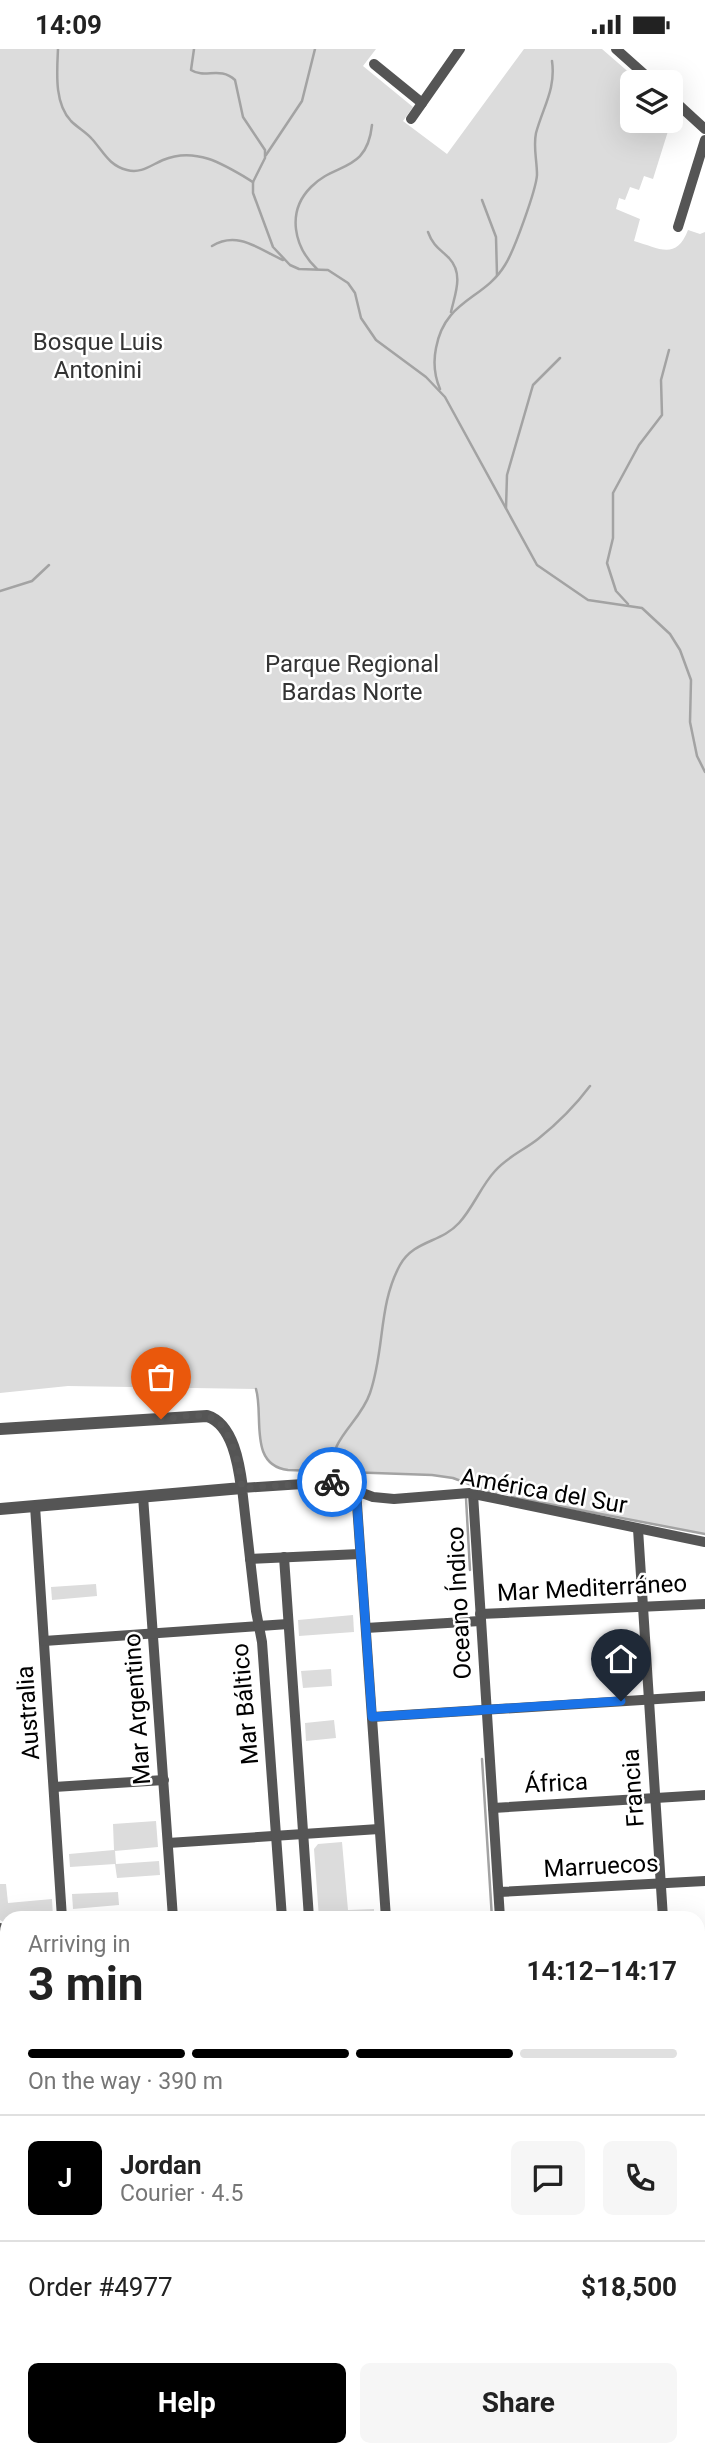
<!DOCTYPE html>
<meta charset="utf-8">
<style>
:root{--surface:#fff;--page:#f6f6f6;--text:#222;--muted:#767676;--line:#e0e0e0;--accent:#000}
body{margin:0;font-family:Roboto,sans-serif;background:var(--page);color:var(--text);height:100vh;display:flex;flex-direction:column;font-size:26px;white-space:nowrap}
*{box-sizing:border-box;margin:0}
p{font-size:23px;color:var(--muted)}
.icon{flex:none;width:38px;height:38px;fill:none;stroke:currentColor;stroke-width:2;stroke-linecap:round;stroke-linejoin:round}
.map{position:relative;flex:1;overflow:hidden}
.details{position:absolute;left:0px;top:1862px;width:705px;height:546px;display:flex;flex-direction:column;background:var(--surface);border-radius:21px 21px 0 0;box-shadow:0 7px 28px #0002}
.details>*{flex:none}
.fabs{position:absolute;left:620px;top:21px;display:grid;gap:14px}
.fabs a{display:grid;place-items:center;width:63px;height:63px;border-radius:10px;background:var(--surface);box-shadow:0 7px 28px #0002;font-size:35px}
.pin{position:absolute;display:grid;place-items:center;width:60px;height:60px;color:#fff;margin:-72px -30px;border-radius:50% 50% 50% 0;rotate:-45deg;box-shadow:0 0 7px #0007}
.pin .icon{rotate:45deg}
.courier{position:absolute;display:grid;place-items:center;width:70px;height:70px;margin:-35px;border:5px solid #1a73e8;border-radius:50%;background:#fff;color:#222;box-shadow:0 2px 9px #0007}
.summary em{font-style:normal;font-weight:700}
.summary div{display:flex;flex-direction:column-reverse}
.summary{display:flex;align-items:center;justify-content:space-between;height:119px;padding:0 28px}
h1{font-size:46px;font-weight:700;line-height:52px}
.bar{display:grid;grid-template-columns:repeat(4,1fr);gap:10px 7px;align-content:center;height:84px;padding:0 28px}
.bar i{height:9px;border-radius:5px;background:var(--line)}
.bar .current{background:var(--accent)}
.bar p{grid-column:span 4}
.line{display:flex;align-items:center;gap:18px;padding:0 28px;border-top:2px solid var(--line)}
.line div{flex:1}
.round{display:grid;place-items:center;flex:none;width:74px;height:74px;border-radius:10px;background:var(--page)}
.button{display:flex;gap:14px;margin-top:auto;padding:14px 28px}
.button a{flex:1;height:80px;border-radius:10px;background:var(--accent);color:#fff;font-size:28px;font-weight:700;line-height:80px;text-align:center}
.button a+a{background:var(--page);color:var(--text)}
.status{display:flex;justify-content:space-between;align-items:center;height:49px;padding:0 35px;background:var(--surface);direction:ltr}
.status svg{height:19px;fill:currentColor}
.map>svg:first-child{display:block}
.green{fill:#dcdcdc}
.water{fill:#a3a3a3}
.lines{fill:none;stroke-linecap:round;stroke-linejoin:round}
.stream{stroke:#a3a3a3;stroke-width:2.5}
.minor{stroke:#555;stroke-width:10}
.tertiary{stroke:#555;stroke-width:12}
.done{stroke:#595959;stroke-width:7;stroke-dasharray:0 12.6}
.route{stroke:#1a73e8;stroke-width:9}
.labels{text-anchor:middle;stroke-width:5;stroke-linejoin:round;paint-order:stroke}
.park-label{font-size:24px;fill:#333;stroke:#fff}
.street-label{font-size:24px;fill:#000;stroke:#fff}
</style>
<div class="status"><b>14:09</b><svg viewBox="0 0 49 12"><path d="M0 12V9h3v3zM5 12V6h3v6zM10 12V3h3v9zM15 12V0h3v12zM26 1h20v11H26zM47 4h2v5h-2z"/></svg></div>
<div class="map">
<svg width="705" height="2408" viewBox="0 0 705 2408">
<rect width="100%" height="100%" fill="#fff"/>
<g class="green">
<path d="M0,0H376L363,17L413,58L403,72L447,105L524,0H602L640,33H632V72H670V59L674,63L653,130L644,127L639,141L630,138L625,151L619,149L616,160L640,170L634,192C659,199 676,212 688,181L700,185L705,183V1485L494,1444L443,1427L281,1420C249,1409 264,1364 255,1340L68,1337L0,1344Z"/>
<path d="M96,1535L97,1547L52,1551L51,1538Z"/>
<path d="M353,1566L354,1583L299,1587L298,1571Z"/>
<path d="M331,1620L332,1637L303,1639L301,1622Z"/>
<path d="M334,1671L336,1689L306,1692L305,1674Z"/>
<path d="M156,1772L158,1798L115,1802L116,1815L159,1812L160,1826L117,1829L115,1815L70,1818L69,1805L114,1801L113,1775Z"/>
<path d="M342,1793L348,1861L374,1860V1869H319L314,1800L318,1795Z"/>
<path d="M0,1835H6L8,1854L52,1850L53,1869H7V1875L0,1871Z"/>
<path d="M118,1843L119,1856L73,1860L72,1845Z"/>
</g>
<path class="water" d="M7,2320V2401H334L347,2408H134L72,2401L0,2408V2321Z"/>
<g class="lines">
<g class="stream">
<path d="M58,0C57,23 54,54 71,72C78,79 86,83 92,90C103,102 109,117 127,121C141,125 151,116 163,111C196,97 225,116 253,133"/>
<path d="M194,0L191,21C205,30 220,17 235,31L243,68L265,101V109L253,133V144L273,198L290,216L299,220L328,221L348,234L355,244L361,269L376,291L426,328L445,348L537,516L588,551L642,559L670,585L680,601L691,631L690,673L697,707L705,723"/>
<path d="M266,106L302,52L315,0"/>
<path d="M482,151L496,188L497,226"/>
<path d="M428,183C433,197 440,200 449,209C464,225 455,245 451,263"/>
<path d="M212,197C238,181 260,201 283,211"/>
<path d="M317,220C294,198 286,163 311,138C335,113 367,124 372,76"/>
<path d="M440,340C434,326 433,314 436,299C445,250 484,251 505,216C514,202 536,141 537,126C537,111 533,98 536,84C543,58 556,40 552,12"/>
<path d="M506,459L507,426L533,336L560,309"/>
<path d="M0,542L32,532L49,516"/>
<path d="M628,555L616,542L607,514L613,489V444L639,396L662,366L661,331L669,301"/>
<path d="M256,1340C264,1367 248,1416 288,1421L432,1426L453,1429L496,1445"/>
<path d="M332,1423C329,1389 360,1374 370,1344C385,1301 378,1256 400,1216C414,1191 441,1194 459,1174C473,1159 481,1137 495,1122C507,1108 524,1101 538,1090C558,1074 575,1057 590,1037"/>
<path d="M512,1448L705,1485"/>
<path d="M466,1449L470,1521"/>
<path d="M482,1710L492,1869"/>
</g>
<g class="minor">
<path d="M616,0L653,33"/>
<path d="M374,15L422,54"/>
<path d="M670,48L705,80"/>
<path d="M411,70L460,0"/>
<path d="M678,178L705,91"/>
<path d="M356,1441L386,1869"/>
<path d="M473,1445L500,1869"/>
<path d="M143,1447L173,1869"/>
<path d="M35,1457L62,1869"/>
<path d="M638,1480L663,1869"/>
<path d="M284,1508L309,1869"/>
<path d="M250,1510L360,1505"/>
<path d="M480,1565L705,1555"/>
<path d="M366,1579L480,1572"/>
<path d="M44,1592L288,1575"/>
<path d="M372,1668L705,1647"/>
<path d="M54,1738L164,1731"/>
<path d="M493,1759L705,1746"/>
<path d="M168,1794L379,1780"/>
<path d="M499,1843L705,1832"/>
<path d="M282,1869L262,1593L256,1562L242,1439L333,1433L373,1448L394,1450L469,1444L705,1493"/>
<path d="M0,1879L7,1883"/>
<path d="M698,1927H705"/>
<path d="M698,2024H705"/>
<path d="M0,2117L7,2116"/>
<path d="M698,2117L705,2116"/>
<path d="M698,2205L705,2204"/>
<path d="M0,2267H7"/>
<path d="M698,2298L705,2297"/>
<path d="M698,2387L699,2408"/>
<path d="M536,2403L581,2401"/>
</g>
<path class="tertiary" d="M0,1380L207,1367C233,1375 239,1416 242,1439L0,1460"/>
</g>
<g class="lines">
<path class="done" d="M161,1370C175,1369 192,1365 206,1367C231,1370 240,1420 242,1439L332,1433"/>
<path class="route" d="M332,1433L356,1441L372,1668L621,1652"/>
</g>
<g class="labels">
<g class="park-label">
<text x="98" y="301">Bosque Luis<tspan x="98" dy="28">Antonini</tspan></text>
<text x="352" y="623">Parque Regional<tspan x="352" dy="28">Bardas Norte</tspan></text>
</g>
<g class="street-label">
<text transform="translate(544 1442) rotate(10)" y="8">América del Sur</text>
<text transform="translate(592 1539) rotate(-3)" y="8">Mar Mediterráneo</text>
<text transform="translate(459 1554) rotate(-93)" y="8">Oceano Índico</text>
<text transform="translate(245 1655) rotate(-95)" y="8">Mar Báltico</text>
<text transform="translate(137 1660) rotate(-94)" y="8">Mar Argentino</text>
<text transform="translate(28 1664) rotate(-94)" y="8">Australia</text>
<text transform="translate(556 1734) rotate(-3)" y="8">África</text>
<text transform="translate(633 1739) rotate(-94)" y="8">Francia</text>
<text transform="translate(601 1817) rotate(-3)" y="8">Marruecos</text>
</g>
</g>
</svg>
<div class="fabs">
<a><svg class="icon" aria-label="layers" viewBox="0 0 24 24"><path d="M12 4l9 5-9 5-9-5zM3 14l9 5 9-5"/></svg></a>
</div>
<div class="pin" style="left:161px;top:1370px;background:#ea580c"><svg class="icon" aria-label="bag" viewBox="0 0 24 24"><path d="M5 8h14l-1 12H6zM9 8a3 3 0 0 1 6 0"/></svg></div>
<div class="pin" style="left:621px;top:1652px;background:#1f2937"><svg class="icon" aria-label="home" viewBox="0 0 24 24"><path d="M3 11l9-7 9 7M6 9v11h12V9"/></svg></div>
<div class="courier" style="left:332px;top:1433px"><svg class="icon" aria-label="bike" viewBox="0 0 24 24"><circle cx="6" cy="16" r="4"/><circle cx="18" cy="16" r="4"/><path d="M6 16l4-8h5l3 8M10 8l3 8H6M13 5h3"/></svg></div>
<section class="details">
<div class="summary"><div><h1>3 min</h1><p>Arriving in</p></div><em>14:12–14:17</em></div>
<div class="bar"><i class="current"></i><i class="current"></i><i class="current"></i><i></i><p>On the way · 390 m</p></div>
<div class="line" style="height:126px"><b class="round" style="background:var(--accent);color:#fff">J</b><div><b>Jordan</b><p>Courier · 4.5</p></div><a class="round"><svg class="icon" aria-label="chat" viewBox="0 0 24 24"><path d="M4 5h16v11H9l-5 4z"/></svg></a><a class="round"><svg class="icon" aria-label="phone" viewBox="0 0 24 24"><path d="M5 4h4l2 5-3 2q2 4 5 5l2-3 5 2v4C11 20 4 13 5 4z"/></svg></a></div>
<div class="line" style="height:91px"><div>Order #4977</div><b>$18,500</b></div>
<div class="button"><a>Help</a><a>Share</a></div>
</section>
</div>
